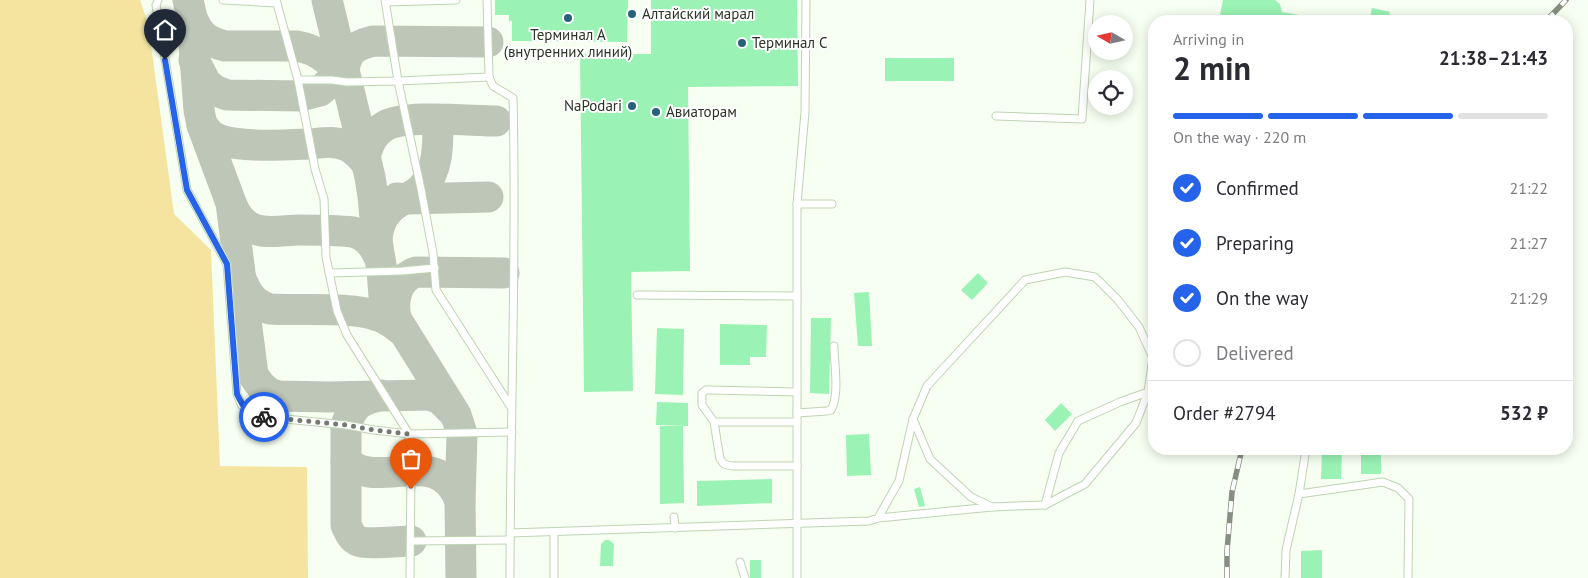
<!DOCTYPE html>
<meta charset="utf-8">
<style>
:root{--surface:#fff;--page:#f2f2f3;--text:#2b2b33;--muted:#7c7c81;--line:#e1e1e2;--accent:#2563eb}
body{margin:0;font-family:"PT Sans",sans-serif;background:var(--page);color:var(--text);height:100vh;display:flex;flex-direction:column;font-size:19px;white-space:nowrap}
*{box-sizing:border-box;margin:0}
p{font-size:16px;color:var(--muted)}
.icon{flex:none;width:28px;height:28px;fill:none;stroke:currentColor;stroke-width:2;stroke-linecap:round;stroke-linejoin:round}
.map{position:relative;flex:1;overflow:hidden}
.details{position:absolute;left:1148px;top:15px;width:425px;height:440px;display:flex;flex-direction:column;background:var(--surface);border-radius:20px;box-shadow:0 2px 12px #0003}
.details>*{flex:none}
.needle{width:32px;rotate:279deg}
.tools{position:absolute;left:1088px;top:15px;display:grid;gap:10px}
.tools a{display:grid;place-items:center;width:45px;height:45px;border-radius:50%;background:var(--surface);box-shadow:0 2px 12px #0003;font-size:25px}
.pin{position:absolute;display:grid;place-items:center;width:42px;height:42px;color:#fff;margin:-51px -21px;border-radius:50% 50% 50% 0;rotate:-45deg;box-shadow:0 0 5px #0007}
.pin .icon{rotate:45deg}
.courier{position:absolute;display:grid;place-items:center;width:50px;height:50px;margin:-25px;border:4px solid #2563eb;border-radius:50%;background:#fff;color:#222;box-shadow:0 1px 6px #0007}
.head em{font-style:normal;font-weight:700}
.head div{display:flex;flex-direction:column-reverse}
.head{display:flex;align-items:center;justify-content:space-between;height:85px;padding:0 25px}
h1{font-size:32px;font-weight:700;line-height:38px}
.bar{display:grid;grid-template-columns:repeat(4,1fr);gap:8px 5px;align-content:center;height:60px;padding:0 25px}
.bar i{height:6px;border-radius:4px;background:var(--line)}
.bar .active{background:var(--accent)}
.bar p{grid-column:span 4}
.line{display:flex;align-items:center;gap:12px;padding:0 25px;border-top:1px solid var(--line)}
.line div{flex:1}
ol{padding:0 25px;list-style:none}
li{display:flex;align-items:center;gap:15px;height:55px}
li p{margin-inline-start:auto}
li .icon{padding:5px;border-radius:50%;background:var(--accent);color:#fff;stroke-width:4}
li:last-child{color:var(--muted)}
li i{width:28px;height:28px;border:2px solid var(--line);border-radius:50%}
.map>svg:first-child{display:block}
.green{fill:#f4e4a0}
.lines{fill:none;stroke-linecap:round;stroke-linejoin:round}
.taxiway{stroke:#bec6b8;stroke-width:31}
.building{fill:#9af3b4}
.lane-casing{stroke:#bfd4b3;stroke-width:9}
.lane{stroke:#fff;stroke-width:7}
.rail-casing{stroke:#858e80;stroke-width:5.5}
.rail{stroke:#fff;stroke-width:4;stroke-dasharray:11;stroke-linecap:butt}
.done{stroke:#737b6e;stroke-width:5;stroke-dasharray:0 9}
.route{stroke:#2563eb;stroke-width:6}
.poi-dot{fill:#27627a;stroke:#fff;stroke-width:2}
.labels{text-anchor:middle;stroke-width:4;stroke-linejoin:round;paint-order:stroke}
.poi-label{font-size:15px;fill:#2c3427;stroke:#fff;text-anchor:start}
</style>
<div class="map">
<svg width="1588" height="578" viewBox="0 0 1588 578">
<rect width="100%" height="100%" fill="#f6fff1"/>
<path class="green" d="M0,0H140L148,23L174,214L211,250L220,466L307,467L308,578H0Z"/>
<g class="lines">
<g class="taxiway">
<path d="M188,0L192,18L199,110L202,125L231,203L253,375L261,386L269,393L279,396L328,397L430,395L440,399L454,413"/>
<path d="M327,0L370,177L373,196L377,241L382,271L384,296L388,306L456,415L462,434L460,501L461,578"/>
<path d="M192,18C200,36 206,41 225,46H297C320,50 333,63 346,81"/>
<path d="M194,60L206,83L214,90L227,95L300,96L320,91L330,82L337,68L339,50"/>
<path d="M344,70C347,51 354,46 373,41L488,42"/>
<path d="M202,125C205,128 209,134 212,136C232,149 285,145 309,144C322,143 334,140 347,146C354,149 359,155 365,161"/>
<path d="M365,161C366,147 373,133 385,126C405,114 470,121 496,121"/>
<path d="M397,198L406,199C411,196 418,193 422,188C439,170 438,143 438,120"/>
<path d="M231,203C235,213 240,222 250,227C263,235 284,230 299,230C317,230 335,230 353,232C367,236 373,244 379,257"/>
<path d="M377,240C378,221 387,206 406,199L488,197"/>
<path d="M242,281C248,295 254,304 270,309C302,311 349,306 378,316C388,319 396,326 404,332"/>
<path d="M396,318C392,299 397,279 416,272L504,273"/>
<path d="M381,395C360,401 354,403 346,425V525C349,531 351,538 358,541C367,545 399,541 411,541"/>
<path d="M346,461C376,493 439,442 460,501"/>
</g>
</g>
<g class="building">
<path d="M495,0H628L627,42L512,41V21H509V15H495Z"/>
<path d="M651,0H797L798,86L688,87L690,271L631,272L633,391L584,392L580,54H651Z"/>
<path d="M1223,0H1275L1280,4L1282,12L1323,19V21H1226V16L1220,15Z"/>
<path d="M1372,8L1390,12L1388,21H1369Z"/>
<rect x="885" y="58" width="69" height="23"/>
<path d="M978,273L988,283L972,300L961,290Z"/>
<path d="M869,292L872,346H858L854,293Z"/>
<path d="M811,318H831L829,394L810,393Z"/>
<path d="M720,324L767,325L766,357H750V365H720Z"/>
<path d="M657,328L684,329L683,395L655,394Z"/>
<path d="M657,402L688,403V426L656,425Z"/>
<path d="M1061,403L1072,414L1055,431L1045,420Z"/>
<path d="M660,426H683L684,503L660,504Z"/>
<path d="M869,434L871,475L847,476L846,435Z"/>
<path d="M1322,449H1342L1341,479H1321Z"/>
<rect x="1361" y="449" width="20" height="25"/>
<path d="M772,479V503L697,506V481Z"/>
<path d="M920,487L925,506L919,507L914,489Z"/>
<path d="M605,540H609L614,544L613,566H600L601,544Z"/>
<path d="M1322,550V578H1301V551Z"/>
<rect x="750" y="560" width="11" height="18"/>
</g>
<g class="lines">
<defs>
<g id="lane">
<path d="M158,0L156,5L187,190L227,264L237,394L242,406L255,416L346,425L374,430L409,434L512,432"/>
<path d="M223,0L277,3"/>
<path d="M276,0L298,80L315,169L324,199L326,257L337,311L347,335L409,434L411,471L410,578"/>
<path d="M385,0L398,81L421,189L433,253L436,290L511,407"/>
<path d="M487,0L489,77L493,86L513,98C517,258 510,418 510,578"/>
<path d="M386,2L456,0"/>
<path d="M298,80H331L347,82L398,81L489,77"/>
<path d="M996,116L1082,119L1090,0"/>
<path d="M797,204H832"/>
<path d="M329,273L402,271L435,268"/>
<path d="M637,295L797,296"/>
<path d="M797,392L712,390H706L702,393V405L714,422H797"/>
<path d="M797,413L827,411L831,410C840,394 834,364 834,346"/>
<path d="M913,419L930,459L971,497L992,507"/>
<path d="M714,422L720,459L724,464L732,466H797"/>
<path d="M1299,494L1383,482L1398,488L1409,499L1408,578"/>
<path d="M1045,505L1059,453L1078,421L1120,402L1148,392"/>
<path d="M674,517L675,528"/>
<path d="M554,532V578"/>
<path d="M510,533L869,521L878,518L992,507L1045,505L1085,484L1136,423L1148,392L1153,358L1139,327L1118,300L1095,277L1065,272L1025,280L927,386L913,419L899,481L878,518"/>
<path d="M411,541L510,540"/>
<path d="M740,562L745,578"/>
<path d="M797,578V204L805,112L806,0"/>
<path d="M1285,578L1286,550L1299,494L1306,449"/>
</g>
</defs>
<use href="#lane" class="lane-casing"/>
<use href="#lane" class="lane"/>
<defs>
<g id="rail">
<path d="M1546,21L1566,0"/>
<path d="M1227,578V551L1232,492L1242,449"/>
</g>
</defs>
<use href="#rail" class="rail-casing"/>
<use href="#rail" class="rail"/>
</g>
<g class="lines">
<path class="done" d="M264,417L346,425L374,430L409,434L411,489"/>
<path class="route" d="M165,60L187,190L227,264L237,394C243,407 248,415 264,417"/>
</g>
<g class="poi-dot">
<circle cx="632" cy="14" r="5"/>
<circle cx="568" cy="18" r="5"/>
<circle cx="742" cy="43" r="5"/>
<circle cx="632" cy="106" r="5"/>
<circle cx="656" cy="112" r="5"/>
</g>
<g class="labels">
<g class="poi-label">
<text x="642" y="19">Алтайский марал</text>
<text x="568" y="40" text-anchor="middle">Терминал А<tspan x="568" dy="17">(внутренних линий)</tspan></text>
<text x="752" y="48">Терминал С</text>
<text x="622" y="111" text-anchor="end">NaPodari</text>
<text x="666" y="117">Авиаторам</text>
</g>
</g>
</svg>
<div class="tools">
<a><svg class="needle" viewBox="-14 -14 28 28"><path d="M0-13l5 13h-10z" fill="#e53935"/><path d="M0 13l5-13h-10z" fill="#7c7c81"/></svg></a>
<a><svg class="icon" aria-label="locate" viewBox="0 0 24 24"><circle cx="12" cy="12" r="6"/><path d="M12 2v4M12 18v4M2 12h4M18 12h4"/></svg></a>
</div>
<div class="pin" style="left:411px;top:489px;background:#ea580c"><svg class="icon" aria-label="bag" viewBox="0 0 24 24"><path d="M5 8h14l-1 12H6zM9 8a3 3 0 0 1 6 0"/></svg></div>
<div class="pin" style="left:165px;top:60px;background:#1f2937"><svg class="icon" aria-label="home" viewBox="0 0 24 24"><path d="M3 11l9-7 9 7M6 9v11h12V9"/></svg></div>
<div class="courier" style="left:264px;top:417px"><svg class="icon" aria-label="bike" viewBox="0 0 24 24"><circle cx="6" cy="16" r="4"/><circle cx="18" cy="16" r="4"/><path d="M6 16l4-8h5l3 8M10 8l3 8H6M13 5h3"/></svg></div>
<section class="details">
<div class="head"><div><h1>2 min</h1><p>Arriving in</p></div><em>21:38–21:43</em></div>
<div class="bar"><i class="active"></i><i class="active"></i><i class="active"></i><i></i><p>On the way · 220 m</p></div>
<ol>
<li><svg class="icon" aria-label="check" viewBox="0 0 24 24"><path d="M5 12l5 5 9-10"/></svg>Confirmed<p>21:22</p></li>
<li><svg class="icon" aria-label="check" viewBox="0 0 24 24"><path d="M5 12l5 5 9-10"/></svg>Preparing<p>21:27</p></li>
<li><svg class="icon" aria-label="check" viewBox="0 0 24 24"><path d="M5 12l5 5 9-10"/></svg>On the way<p>21:29</p></li>
<li><i></i>Delivered</li>
</ol>
<div class="line" style="height:65px"><div>Order #2794</div><b>532 ₽</b></div>
</section>
</div>
